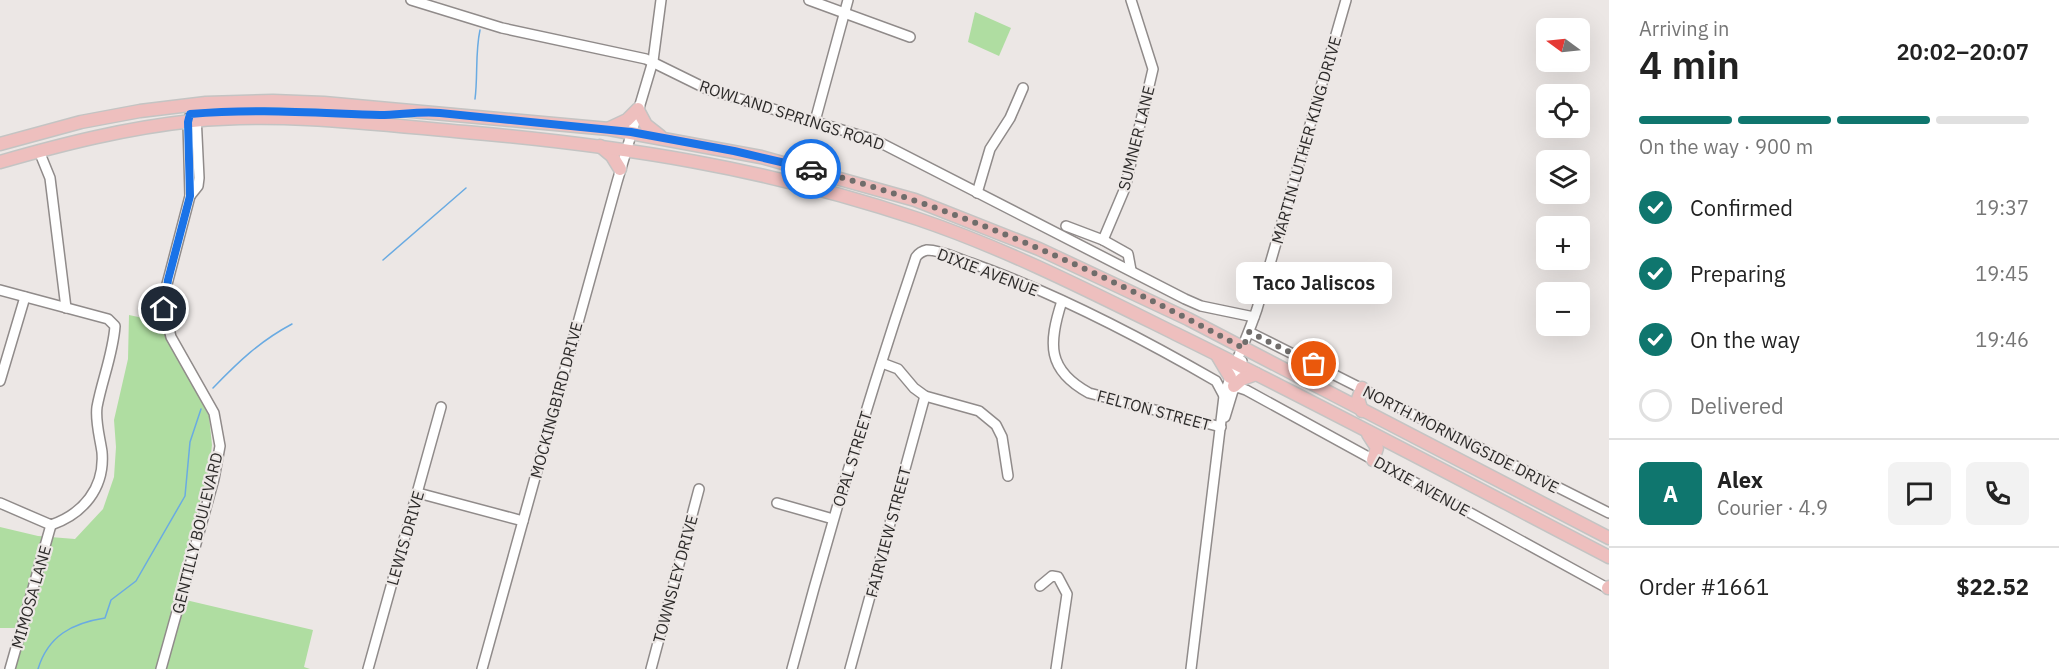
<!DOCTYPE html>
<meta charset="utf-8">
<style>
:root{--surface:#fff;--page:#f2f2f2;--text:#222;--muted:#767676;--line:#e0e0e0;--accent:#0f766e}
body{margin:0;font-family:"IBM Plex Sans",sans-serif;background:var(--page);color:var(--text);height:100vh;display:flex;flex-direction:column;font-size:22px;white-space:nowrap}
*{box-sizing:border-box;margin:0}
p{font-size:20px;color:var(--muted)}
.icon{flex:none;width:33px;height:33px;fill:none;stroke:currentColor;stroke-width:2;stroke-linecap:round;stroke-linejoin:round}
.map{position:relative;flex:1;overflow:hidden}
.drawer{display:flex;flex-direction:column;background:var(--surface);width:450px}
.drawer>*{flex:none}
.needle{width:39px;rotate:285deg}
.tools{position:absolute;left:1536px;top:18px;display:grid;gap:12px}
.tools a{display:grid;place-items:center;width:54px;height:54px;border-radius:9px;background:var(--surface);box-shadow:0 6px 24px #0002;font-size:30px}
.pin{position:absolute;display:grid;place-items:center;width:51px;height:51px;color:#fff;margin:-26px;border:3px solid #fff;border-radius:50%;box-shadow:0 2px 6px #0007}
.courier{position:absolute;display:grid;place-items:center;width:60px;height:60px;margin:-30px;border:4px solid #1a73e8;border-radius:50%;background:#fff;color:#222;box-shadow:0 2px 8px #0007}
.bubble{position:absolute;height:42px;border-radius:9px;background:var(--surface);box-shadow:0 6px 24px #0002;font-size:20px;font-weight:600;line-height:42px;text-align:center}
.headline em{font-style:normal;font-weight:600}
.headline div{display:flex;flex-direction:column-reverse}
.headline{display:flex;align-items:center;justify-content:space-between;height:102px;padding:0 30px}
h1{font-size:39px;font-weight:600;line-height:45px}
.bar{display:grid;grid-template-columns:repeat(4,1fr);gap:9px 6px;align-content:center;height:72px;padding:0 30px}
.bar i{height:8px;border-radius:4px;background:var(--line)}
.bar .current{background:var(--accent)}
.bar p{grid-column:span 4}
.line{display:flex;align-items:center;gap:15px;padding:0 30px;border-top:2px solid var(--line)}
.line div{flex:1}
.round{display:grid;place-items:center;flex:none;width:63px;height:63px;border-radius:9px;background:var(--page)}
ol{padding:0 30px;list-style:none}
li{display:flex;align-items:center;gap:18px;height:66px}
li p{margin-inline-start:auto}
li .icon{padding:6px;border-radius:50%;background:var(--accent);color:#fff;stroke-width:4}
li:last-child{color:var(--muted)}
li i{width:33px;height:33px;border:3px solid var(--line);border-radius:50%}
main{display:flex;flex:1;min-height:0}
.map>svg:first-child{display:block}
.green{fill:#afdda1}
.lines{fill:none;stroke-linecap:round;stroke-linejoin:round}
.stream{stroke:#6aabe2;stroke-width:1.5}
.minor-casing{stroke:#908b8a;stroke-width:12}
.major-casing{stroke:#c4c4c3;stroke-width:15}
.minor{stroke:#fff;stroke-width:9}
.major{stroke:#eebfbe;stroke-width:12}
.done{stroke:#706d6b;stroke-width:6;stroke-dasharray:0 10.8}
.route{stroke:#1a73e8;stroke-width:8}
.labels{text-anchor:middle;stroke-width:4.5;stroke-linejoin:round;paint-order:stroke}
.street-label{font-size:16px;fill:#2d2b2a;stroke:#ece7e5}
</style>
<main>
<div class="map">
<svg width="1609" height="669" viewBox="0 0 1609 669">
<rect width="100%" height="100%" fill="#ece7e5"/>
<g class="green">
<path d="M975,12L1011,28L999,56L968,42Z"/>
<path d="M129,315L162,322L168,339L209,416L212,445L209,470L173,597L313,630L304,667L310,669H10L20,628H0V527L38,536L75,539L103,509L114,477L116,447L114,420L128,359Z"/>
</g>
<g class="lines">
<g class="stream">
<path d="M475,99C478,76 475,53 480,30"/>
<path d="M383,260L466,188"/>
<path d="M213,388C238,362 260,341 292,324"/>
<path d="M38,669C48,636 72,623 105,618L111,600L136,581L185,496L190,442L201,409"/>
</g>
<defs>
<g id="minor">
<path d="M411,0L502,28L646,59L707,89L875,140L1185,299L1201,306L1254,317"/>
<path d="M809,0L910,37"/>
<path d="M815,121L848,0"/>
<path d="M39,151L50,178L66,308"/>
<path d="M977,193L990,149L1010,118L1023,88"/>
<path d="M190,196L198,186L199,178L196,115"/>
<path d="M1066,226L1103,240"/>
<path d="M1131,270L1128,254L1103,240L1125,188L1153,69L1131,0"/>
<path d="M0,290L108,319L115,326C113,354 102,380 97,407C95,421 100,438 102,452C105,488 83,514 51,525L0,503"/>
<path d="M1062,301C1048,344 1047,370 1089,393L1221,427"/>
<path d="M1249,332L1609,513"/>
<path d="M882,363L898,369L914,388L925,396L979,411L996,425L1002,437L1008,476"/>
<path d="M0,381L25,297"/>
<path d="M1234,386L1246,390L1609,589"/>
<path d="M1225,417L1242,361"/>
<path d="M418,493L523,521"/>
<path d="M777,503L833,519"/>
<path d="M1040,586L1052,576L1058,577L1067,594L1056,669"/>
<path d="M10,669L51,525"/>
<path d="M161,669L214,479L220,446L214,413L171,337L164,309L166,288L190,196L188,122L194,104"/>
<path d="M368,669L441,407"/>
<path d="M482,669L617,182L653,61L661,0"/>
<path d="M651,669L699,489"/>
<path d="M792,669C829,530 870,393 916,257C919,253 922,251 927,250C942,250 958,259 971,263C1056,293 1138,336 1216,381L1224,396"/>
<path d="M850,669L925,396"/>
<path d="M1191,669L1224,396C1233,366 1247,339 1257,309L1346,0"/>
</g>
<g id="major">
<path d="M638,110L646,125L660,136"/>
<path d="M610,128L627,120L638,109"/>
<path d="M0,144L81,122L140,111L206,103L273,101L324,103L609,129L761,157L915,200L1039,249L1188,319L1609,538"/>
<path d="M600,146L612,156L620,169"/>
<path d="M0,162C63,144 126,128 192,121C283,112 375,124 465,132C624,146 766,168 918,219C1007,249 1091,292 1176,334C1321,405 1465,482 1609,557"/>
<path d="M1217,355L1230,377"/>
<path d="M1234,386L1242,379L1256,374"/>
<path d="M1362,388L1358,399L1362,411"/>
<path d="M1368,434L1377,448L1373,460"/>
<path d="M1608,588L1609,587"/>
</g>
</defs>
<use href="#minor" class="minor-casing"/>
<use href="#major" class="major-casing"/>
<use href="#minor" class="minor"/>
<use href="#major" class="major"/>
</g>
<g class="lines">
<path class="done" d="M811,169C962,209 1106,274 1243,348L1249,332L1314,364"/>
<path class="route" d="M164,309L168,280L190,196L188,122L190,114C254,108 316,113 380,115C400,115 419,111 440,113L631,132L734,151L811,169"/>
</g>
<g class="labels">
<g class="street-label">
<text transform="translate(792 115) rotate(18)" y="6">ROWLAND SPRINGS ROAD</text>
<text transform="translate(1136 138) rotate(-76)" y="6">SUMNER LANE</text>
<text transform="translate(1306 140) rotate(-74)" y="6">MARTIN LUTHER KING DRIVE</text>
<text transform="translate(988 272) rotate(21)" y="6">DIXIE AVENUE</text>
<text transform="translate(556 400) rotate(-75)" y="6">MOCKINGBIRD DRIVE</text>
<text transform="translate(1154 410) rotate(15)" y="6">FELTON STREET</text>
<text transform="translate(1461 439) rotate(27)" y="6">NORTH MORNINGSIDE DRIVE</text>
<text transform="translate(852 459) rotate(-73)" y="6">OPAL STREET</text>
<text transform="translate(1422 486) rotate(29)" y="6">DIXIE AVENUE</text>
<text transform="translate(888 532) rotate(-75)" y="6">FAIRVIEW STREET</text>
<text transform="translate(197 533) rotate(-76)" y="6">GENTILLY BOULEVARD</text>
<text transform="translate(405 538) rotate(-74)" y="6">LEWIS DRIVE</text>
<text transform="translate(675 579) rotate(-75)" y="6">TOWNSLEY DRIVE</text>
<text transform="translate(31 597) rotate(-74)" y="6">MIMOSA LANE</text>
</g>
</g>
</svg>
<div class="tools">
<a><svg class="needle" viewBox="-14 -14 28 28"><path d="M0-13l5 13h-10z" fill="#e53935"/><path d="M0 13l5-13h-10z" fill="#767676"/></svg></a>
<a><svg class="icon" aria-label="locate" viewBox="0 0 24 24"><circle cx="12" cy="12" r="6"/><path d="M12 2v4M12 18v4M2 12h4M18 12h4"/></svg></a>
<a><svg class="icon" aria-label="layers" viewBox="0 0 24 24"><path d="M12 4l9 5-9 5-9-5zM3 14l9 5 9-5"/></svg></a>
<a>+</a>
<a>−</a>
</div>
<div class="pin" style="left:1314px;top:364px;background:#ea580c"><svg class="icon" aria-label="bag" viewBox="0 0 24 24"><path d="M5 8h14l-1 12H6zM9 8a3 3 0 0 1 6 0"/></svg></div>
<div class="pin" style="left:164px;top:309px;background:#1f2937"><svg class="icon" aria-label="home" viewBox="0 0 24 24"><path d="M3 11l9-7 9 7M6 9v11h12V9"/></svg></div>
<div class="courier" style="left:811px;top:169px"><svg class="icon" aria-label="car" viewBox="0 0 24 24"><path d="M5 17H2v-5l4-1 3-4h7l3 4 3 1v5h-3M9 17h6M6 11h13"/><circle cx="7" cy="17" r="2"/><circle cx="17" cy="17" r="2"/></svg></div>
<div class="bubble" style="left:1236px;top:262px;width:156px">Taco Jaliscos</div>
</div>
<section class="drawer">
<div class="headline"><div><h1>4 min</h1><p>Arriving in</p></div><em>20:02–20:07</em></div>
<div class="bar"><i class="current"></i><i class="current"></i><i class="current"></i><i></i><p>On the way · 900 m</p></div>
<ol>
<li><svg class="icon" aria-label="check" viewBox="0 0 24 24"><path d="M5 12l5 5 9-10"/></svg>Confirmed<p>19:37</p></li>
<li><svg class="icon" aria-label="check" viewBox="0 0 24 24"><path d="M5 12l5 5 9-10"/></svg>Preparing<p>19:45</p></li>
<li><svg class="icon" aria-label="check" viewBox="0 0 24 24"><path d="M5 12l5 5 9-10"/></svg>On the way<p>19:46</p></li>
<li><i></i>Delivered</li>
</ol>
<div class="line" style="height:108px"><b class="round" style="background:var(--accent);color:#fff">A</b><div><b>Alex</b><p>Courier · 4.9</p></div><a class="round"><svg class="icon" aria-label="chat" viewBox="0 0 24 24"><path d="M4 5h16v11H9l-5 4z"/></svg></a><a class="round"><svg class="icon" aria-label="phone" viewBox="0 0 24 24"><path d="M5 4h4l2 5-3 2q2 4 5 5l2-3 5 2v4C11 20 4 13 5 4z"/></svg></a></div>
<div class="line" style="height:78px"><div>Order #1661</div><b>$22.52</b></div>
</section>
</main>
